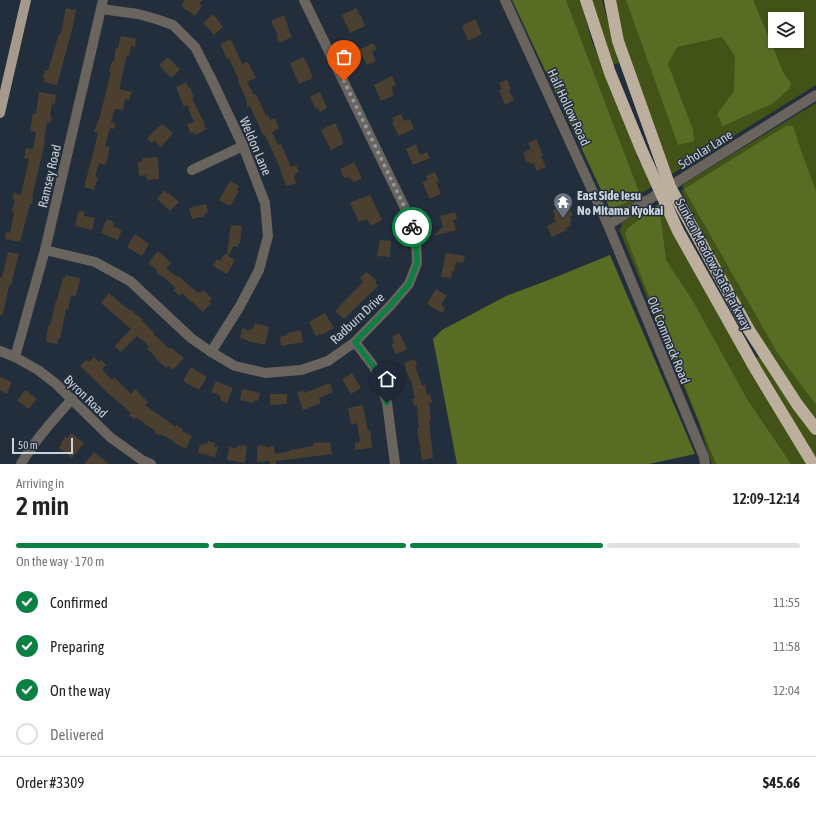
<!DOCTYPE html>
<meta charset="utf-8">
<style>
:root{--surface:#fff;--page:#f6f6f6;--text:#222;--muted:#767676;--line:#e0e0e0;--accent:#0b8043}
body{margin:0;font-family:"Asap Condensed",sans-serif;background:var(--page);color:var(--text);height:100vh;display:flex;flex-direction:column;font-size:15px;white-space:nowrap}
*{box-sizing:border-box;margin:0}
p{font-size:13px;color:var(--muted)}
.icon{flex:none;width:22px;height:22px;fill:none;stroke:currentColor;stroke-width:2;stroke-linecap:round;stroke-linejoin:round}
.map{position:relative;height:464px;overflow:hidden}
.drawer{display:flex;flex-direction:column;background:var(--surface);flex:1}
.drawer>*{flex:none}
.buttons{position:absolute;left:768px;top:12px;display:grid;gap:8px}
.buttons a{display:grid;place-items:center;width:36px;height:36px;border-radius:0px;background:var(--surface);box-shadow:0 1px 3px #0004;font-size:20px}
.scale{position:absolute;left:12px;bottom:10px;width:61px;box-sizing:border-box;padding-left:4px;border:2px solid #cbd2db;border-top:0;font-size:11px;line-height:14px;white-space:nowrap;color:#cbd2db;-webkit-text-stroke:3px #232e3c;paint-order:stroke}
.pin{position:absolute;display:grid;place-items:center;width:34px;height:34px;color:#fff;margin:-41px -17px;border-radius:50% 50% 50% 0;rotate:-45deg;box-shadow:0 0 4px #0007}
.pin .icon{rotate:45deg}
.courier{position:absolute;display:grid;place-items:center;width:40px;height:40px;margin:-20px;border:3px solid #0b8043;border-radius:50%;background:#fff;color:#222;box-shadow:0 1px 5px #0007}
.summary em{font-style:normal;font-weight:600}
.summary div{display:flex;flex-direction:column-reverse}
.summary{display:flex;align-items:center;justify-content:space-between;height:68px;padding:0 16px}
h1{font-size:26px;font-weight:600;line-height:30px}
.bar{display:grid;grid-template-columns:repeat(4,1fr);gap:6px 4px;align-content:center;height:48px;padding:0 16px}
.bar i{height:5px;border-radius:3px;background:var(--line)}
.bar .selected{background:var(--accent)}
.bar p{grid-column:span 4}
.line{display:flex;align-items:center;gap:10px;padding:0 16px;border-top:1px solid var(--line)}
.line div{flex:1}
ol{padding:0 16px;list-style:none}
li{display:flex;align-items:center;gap:12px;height:44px}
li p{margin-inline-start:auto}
li .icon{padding:4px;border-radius:50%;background:var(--accent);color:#fff;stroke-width:4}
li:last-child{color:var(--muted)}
li i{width:22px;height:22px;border:2px solid var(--line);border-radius:50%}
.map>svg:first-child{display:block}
.green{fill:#435317;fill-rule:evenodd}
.forest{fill:#586c24}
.building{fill:#4b3f30}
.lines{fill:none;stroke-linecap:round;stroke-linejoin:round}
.minor{stroke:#69645d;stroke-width:10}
.major{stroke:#a59a8b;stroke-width:10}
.highway{stroke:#bcaf9d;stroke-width:12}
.done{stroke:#9099a3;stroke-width:4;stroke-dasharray:0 7.2}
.route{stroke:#0b8043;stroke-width:5}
.labels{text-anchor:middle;stroke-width:3;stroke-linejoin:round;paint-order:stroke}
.street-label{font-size:13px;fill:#cbd2db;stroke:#232e3c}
.poi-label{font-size:13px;font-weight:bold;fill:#cbd2db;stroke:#232e3c;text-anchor:start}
</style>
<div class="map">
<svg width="816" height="464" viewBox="0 0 816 464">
<rect width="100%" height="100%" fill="#232e3c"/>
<g class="green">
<path d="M566,0H580L592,42L640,154L636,156L646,170L653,186L642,193L644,197L618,212L610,209L629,202L639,191Z"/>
<path d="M591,0H602L619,63L613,65Z"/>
<path d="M613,0H816V85L672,174C659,142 645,110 635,77C627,51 620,26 613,0ZM775,19H797V41H775Z"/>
<path d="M816,103V420L783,374L731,288L681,191L684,189L682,185Z"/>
<path d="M662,203L808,464H712L698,421L619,229H620L622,226L621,223L649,207L651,210Z"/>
<path d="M760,355L816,437V458L755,359Z"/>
</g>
<g class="forest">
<path d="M512,0H566L639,191L629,202L610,209Z"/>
<path d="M626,0H753L784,74L791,83L789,89L772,104L723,126L717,114L734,91L735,56L722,37L677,47L668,64L693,130L694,141L678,145Z"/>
<path d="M786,126H793L804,159L816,191V405L777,352L684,189Z"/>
<path d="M659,204L666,260L694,303L747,399L791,464H716L645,286L625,234L627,229L651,210Z"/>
<path d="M610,255L695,454L649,464H457L433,339L442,330L506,296L546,281Z"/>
</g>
<g class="building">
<path d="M185,0H202L199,4L202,6L195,16L181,6Z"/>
<path d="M66,8L76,10L73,26L57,85L44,82L45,78L43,77L45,70H48L59,34H61Z"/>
<path d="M356,8L360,16H361L365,26L350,33L342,15Z"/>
<path d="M213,14L223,27L214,35L203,23Z"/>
<path d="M284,15L288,25H287L292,37L279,43L277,37L278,36L271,21Z"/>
<path d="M475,19L482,34L468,41L462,26Z"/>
<path d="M121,36L136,39L135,47L131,46L129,56L127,55L119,89L132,92L129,100L125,99L123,110L115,109L111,122L116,123L114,129L110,128L105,146L110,147L106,165L99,163L95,177H98L94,190L84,187L92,158L98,133L94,132L100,116L111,72H109L112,61L114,62L116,47L118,48Z"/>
<path d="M231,39L242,64L248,62L256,78L247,82L254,95L256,94L266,116L268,115L270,120L275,118L279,128L272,132L278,145L281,144L291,167L296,165L299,172L294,174L295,176L294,177L296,183L286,186L280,170H281L265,135H263L250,106L247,107V101L238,81L239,80L229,58L227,59L220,44Z"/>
<path d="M373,43L377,49L372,52L376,61L367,65L359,50Z"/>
<path d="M168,57L180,70L171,78L159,65Z"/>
<path d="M304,57L305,61H306L313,78L299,84L290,63Z"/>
<path d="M392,76L396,85L391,87L394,95L381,101L374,85Z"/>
<path d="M507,80L511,89L509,90L514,100L505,105L499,90L502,89L499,83Z"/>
<path d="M186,82L189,88H190L194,97L192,98L202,119H203L206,129L203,130V132L194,135L193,132L190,133L187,124L194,122L187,105L184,107L176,87Z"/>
<path d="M39,92L56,95L55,104L52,103L50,117H52L50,123L47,122L44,142H45L32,198H33L32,204H30L20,242L5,239L6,232L10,233L14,213L12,212L15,200L12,199L14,193L21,195L29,159L24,158L26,148L33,149L36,132L30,131L33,113L36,114Z"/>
<path d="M320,92L327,108L320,112L318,108L316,109L310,97Z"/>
<path d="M401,114L404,121L410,119L414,129L399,136L392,123L394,122L392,118Z"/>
<path d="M335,123L343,140H342L343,144L331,150L321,130Z"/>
<path d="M162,124L173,133L161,147L154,140L152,143L147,139L158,127L160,126Z"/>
<path d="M536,139L543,155L541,156L546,167L537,171L533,163L530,164V162L527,163L523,153L531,149L528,143Z"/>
<path d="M416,144L420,155L427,152L430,158L413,165L406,149Z"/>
<path d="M158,157L159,179L147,180L146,175L139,176L138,162H142V158Z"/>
<path d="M354,162L362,179L353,182L352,179L350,180L348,177L344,178L340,169Z"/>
<path d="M435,172L439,181L436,182L441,194L430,199L422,182L428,180L426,176Z"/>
<path d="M230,181L239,186L237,190L239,191L230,206L219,200Z"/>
<path d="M164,190L168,194L169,193L179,202L170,211L157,199Z"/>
<path d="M370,195L382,220L371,226L367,219L365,221L364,220L359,222L350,203L363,197V198Z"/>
<path d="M564,197L573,215L570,217L572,221L570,222L571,225L566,228L567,230L552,237L547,226L556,221L554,217L555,216L553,210L556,209L553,203Z"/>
<path d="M206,204L208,213L204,214L205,216L192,219L189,208Z"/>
<path d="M78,211L85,212L84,216L95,218L92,230L75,226Z"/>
<path d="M455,212L457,219L453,220L456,230L433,236L443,227L440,216Z"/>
<path d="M107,219L114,222L113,226L122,230L118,240L101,233Z"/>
<path d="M231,225L242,226L240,244L238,243V247L234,246L228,256L235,260L227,274L213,266L217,259L220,261L224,254L227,255Z"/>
<path d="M135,234L149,244L142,256L127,247Z"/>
<path d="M380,240L391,241L390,257L377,256Z"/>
<path d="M158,251L171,263L166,268L177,277L178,276L198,293V292L200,293L203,290L212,298L209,301L211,303L203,312L182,293L180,296L173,290L176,288L162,276H161L156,272L157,270L148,263Z"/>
<path d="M8,252L19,254L11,285H9L3,315H0V277H2Z"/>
<path d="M446,253L465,256L463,263L456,262L454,271H452L451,278L441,277Z"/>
<path d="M366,272L369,274L377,281L375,283L378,286L344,319L335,311L363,282L360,278Z"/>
<path d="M65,275L80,278L76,296L71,295L68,310L66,309L60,339L58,338V344L46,342L48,326H50L56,300L57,301L60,287H61L63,278H65Z"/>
<path d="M436,289L447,296L441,305L445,308L442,313L427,304Z"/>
<path d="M109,293L129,310L130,309L143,320L142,321L154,332L153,334L170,349L172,348L184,358L173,370L168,366L166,368L155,358L156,357L147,349L149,346L137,336L121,352L115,346L131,329L101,303Z"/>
<path d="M325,313L334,328L321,335L320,334L316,336L309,322Z"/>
<path d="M255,323L269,327L265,345L247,341V340L240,338L242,328L250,331V329H253Z"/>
<path d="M301,330L303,342L281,346L280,337L287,335V333Z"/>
<path d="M399,333L407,349L396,354L391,344L394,343L392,337Z"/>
<path d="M94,357L99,362L101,360L106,365L102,369L112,380L114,377L131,394L135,389L148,402L145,405L176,427V425L183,429L182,431L192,436L189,441H190L186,449L173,442L174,441L160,434L159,436L154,432L155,431L136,417L134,419L129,415L131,413L113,397V398L80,366L86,360L89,362Z"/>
<path d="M415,359L417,365L415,366L422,386L425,385L427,395L430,394L432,402L429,403L431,420L429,421L433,458L422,460L417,428H419L417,405L414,406L412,399L415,398L411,380H410L404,363Z"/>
<path d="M191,367L207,377L199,390L183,381Z"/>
<path d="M352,373L361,388L351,394L342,379Z"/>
<path d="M0,377L12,382L7,394L0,390Z"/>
<path d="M216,381L233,388L227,403L220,400L221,396L211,392Z"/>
<path d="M330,383L333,392L319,398L321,403L303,410L297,393L303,390L304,393Z"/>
<path d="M242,389L260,393L258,401L254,400V403L240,400Z"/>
<path d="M25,390L37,399L29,409L17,401Z"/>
<path d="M270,394H287V404L270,405Z"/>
<path d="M363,405L368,431H370L372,448L355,450V443L360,442L357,423L351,425L348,408Z"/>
<path d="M71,433L84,443L72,458L59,448L62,444L61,443L66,436L68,438Z"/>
<path d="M208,441L215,443L214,446L218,447L215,457L198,453L200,444L204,445L205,443L208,444Z"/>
<path d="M323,442V443L330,442L332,454L276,461V464H270V461L257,462V446L265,445V447L274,446L275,454L290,451V450L313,446L314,445V443Z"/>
<path d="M239,445L247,446L245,463L227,460L229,447L237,448V446H239Z"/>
<path d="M94,452L109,464H84Z"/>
</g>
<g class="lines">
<g class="minor">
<path d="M505,0L608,225L704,457L705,464"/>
<path d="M101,9L138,14L156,19L173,25L195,47L210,76L243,146L265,203L268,236L259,270L240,306L211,352"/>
<path d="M192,170L243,146"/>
<path d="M608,225L816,95"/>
<path d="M45,250L95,262L130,281L191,338L211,352L235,366L265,373L301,370L328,361L355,342L390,306L409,284L417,263L416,240L409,217L403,204L304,0"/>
<path d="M355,342L374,367L387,403L395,464"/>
<path d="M0,351L15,357L38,370L55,383L110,437L142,460L151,464"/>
<path d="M15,357L45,250L103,0"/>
<path d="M21,464C35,440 53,420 72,399"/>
</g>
<path class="major" d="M0,113L26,0"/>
<g class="highway">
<path d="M586,0L610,73L642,151L678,231L756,370L813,464"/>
<path d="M610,0L618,41L670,187L749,330L797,404L816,429"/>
</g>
</g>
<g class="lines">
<path class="done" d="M344,81L403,204L412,227"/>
<path class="route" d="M387,403L374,367L355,342L390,306L409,284L417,263L416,240L412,227"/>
</g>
<defs>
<symbol id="temple-pin" viewBox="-11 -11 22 30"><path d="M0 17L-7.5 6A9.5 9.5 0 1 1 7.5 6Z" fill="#6b7280" stroke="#232e3c"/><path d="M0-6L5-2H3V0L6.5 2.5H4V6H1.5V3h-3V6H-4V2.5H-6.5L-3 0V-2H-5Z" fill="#fff"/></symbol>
</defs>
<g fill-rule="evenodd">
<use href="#temple-pin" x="552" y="191" width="22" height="30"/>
</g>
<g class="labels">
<g class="street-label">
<text transform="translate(569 107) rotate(65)" y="5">Half Hollow Road</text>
<text transform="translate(256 146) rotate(67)" y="5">Weldon Lane</text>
<text transform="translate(705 149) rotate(-32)" y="5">Scholar Lane</text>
<text transform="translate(49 176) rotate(-77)" y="5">Ramsey Road</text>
<text transform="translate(714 264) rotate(62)" y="5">Sunken Meadow State Parkway</text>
<text transform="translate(357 318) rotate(-43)" y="5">Radburn Drive</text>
<text transform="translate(669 340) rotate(68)" y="5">Old Commack Road</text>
<text transform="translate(86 396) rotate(44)" y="5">Byron Road</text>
</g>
<g class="poi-label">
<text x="577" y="200">East Side Iesu<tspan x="577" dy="15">No Mitama Kyokai</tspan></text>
</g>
</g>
</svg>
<div class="buttons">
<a><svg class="icon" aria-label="layers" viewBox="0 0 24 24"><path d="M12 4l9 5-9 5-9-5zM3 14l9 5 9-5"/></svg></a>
</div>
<div class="scale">50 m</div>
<div class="pin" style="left:344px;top:81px;background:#ea580c"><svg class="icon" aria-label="bag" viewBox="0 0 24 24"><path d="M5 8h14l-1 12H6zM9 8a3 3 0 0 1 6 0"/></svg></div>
<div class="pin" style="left:387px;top:403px;background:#1f2937"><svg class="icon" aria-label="home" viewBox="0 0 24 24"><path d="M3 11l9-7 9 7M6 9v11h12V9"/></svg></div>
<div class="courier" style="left:412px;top:227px"><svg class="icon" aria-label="bike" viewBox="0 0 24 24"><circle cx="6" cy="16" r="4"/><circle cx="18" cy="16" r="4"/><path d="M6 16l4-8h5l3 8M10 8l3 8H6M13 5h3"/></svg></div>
</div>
<section class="drawer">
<div class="summary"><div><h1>2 min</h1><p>Arriving in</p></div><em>12:09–12:14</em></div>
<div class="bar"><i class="selected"></i><i class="selected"></i><i class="selected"></i><i></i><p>On the way · 170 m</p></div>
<ol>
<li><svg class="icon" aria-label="check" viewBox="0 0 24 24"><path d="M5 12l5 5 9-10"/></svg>Confirmed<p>11:55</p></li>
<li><svg class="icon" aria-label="check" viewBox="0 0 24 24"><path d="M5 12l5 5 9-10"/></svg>Preparing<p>11:58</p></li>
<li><svg class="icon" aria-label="check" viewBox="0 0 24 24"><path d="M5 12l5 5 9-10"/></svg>On the way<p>12:04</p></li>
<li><i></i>Delivered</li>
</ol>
<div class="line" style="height:52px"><div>Order #3309</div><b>$45.66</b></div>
</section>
